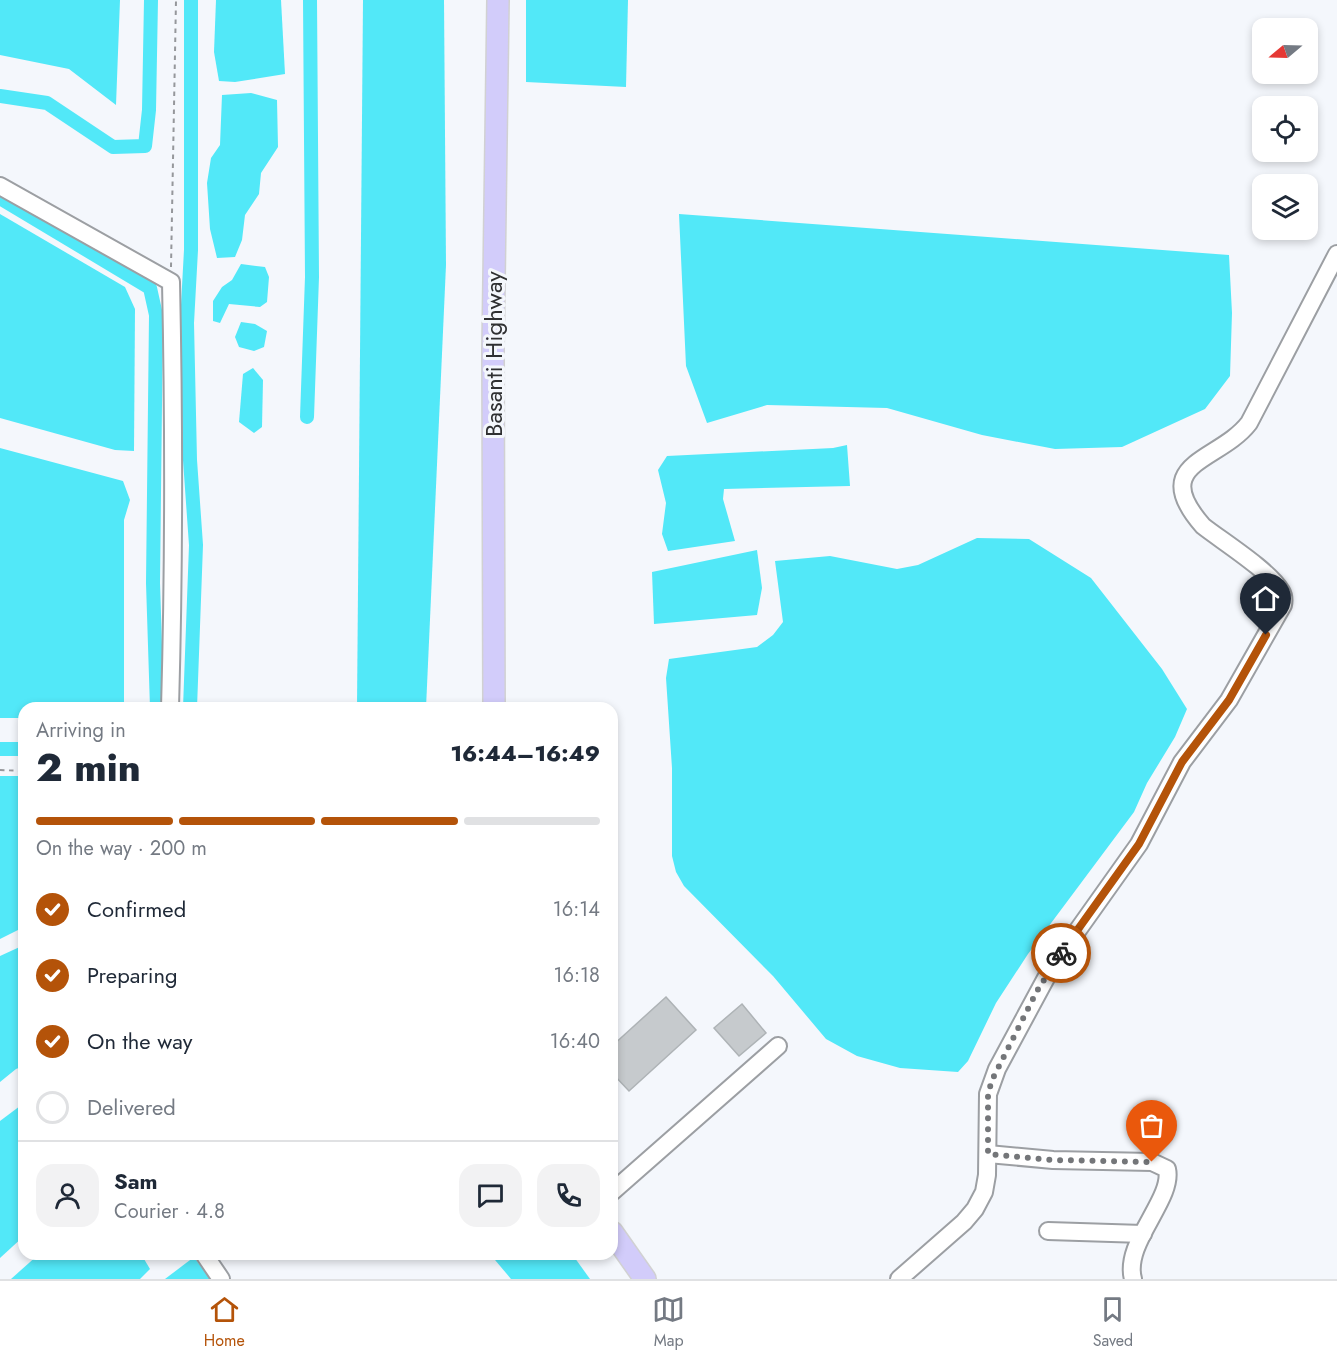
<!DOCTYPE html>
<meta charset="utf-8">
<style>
:root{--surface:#fff;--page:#f2f2f3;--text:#1f2937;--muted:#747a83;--line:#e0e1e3;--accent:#b45309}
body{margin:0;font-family:Jost,sans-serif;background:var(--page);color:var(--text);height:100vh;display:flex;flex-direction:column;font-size:22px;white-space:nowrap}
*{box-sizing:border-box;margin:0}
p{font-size:20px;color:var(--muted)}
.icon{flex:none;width:33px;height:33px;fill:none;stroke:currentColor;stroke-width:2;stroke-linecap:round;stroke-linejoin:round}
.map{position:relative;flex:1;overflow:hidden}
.details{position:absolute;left:18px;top:702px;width:600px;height:558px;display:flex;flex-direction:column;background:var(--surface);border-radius:18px;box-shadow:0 3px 9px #0003}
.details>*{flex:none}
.needle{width:39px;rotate:251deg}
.buttons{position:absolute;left:1252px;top:18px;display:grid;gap:12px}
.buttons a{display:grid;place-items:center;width:66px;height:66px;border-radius:12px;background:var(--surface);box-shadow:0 3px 9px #0003;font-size:30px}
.pin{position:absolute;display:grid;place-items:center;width:51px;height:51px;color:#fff;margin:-62px -26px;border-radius:50% 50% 50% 0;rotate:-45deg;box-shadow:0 0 6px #0007}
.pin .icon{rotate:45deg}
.courier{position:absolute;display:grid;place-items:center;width:60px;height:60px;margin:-30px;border:4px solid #b45309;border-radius:50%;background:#fff;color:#222;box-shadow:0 2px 8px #0007}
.overview em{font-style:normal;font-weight:800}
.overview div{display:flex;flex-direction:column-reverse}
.overview{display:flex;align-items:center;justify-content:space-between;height:102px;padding:0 18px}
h1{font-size:39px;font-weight:800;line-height:45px}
.bar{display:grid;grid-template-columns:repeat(4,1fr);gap:9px 6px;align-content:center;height:72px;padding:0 18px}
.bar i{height:8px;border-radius:4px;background:var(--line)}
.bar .active{background:var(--accent)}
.bar p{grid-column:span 4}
.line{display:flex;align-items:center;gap:15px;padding:0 18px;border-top:2px solid var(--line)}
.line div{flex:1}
.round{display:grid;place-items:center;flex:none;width:63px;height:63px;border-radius:18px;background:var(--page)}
ol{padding:0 18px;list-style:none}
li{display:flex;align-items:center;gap:18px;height:66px}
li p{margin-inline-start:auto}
li .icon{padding:6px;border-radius:50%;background:var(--accent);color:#fff;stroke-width:4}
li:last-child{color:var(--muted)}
li i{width:33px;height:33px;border:3px solid var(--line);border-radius:50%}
.tab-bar{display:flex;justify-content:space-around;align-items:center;height:84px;border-top:2px solid var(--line);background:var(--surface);font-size:16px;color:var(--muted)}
.tab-bar a{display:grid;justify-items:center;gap:3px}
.tab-bar .active{color:var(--accent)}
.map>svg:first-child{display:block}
.water{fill:#52e8f8}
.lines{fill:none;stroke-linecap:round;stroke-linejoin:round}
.canal{stroke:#52e8f8;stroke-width:14}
.building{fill:#c6cacd;stroke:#aeb3b6;stroke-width:1.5}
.minor-casing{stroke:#9c9fa3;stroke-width:20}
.major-casing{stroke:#d1d1d2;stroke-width:24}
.path{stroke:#95979b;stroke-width:2;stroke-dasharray:4.5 4.5;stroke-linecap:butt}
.minor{stroke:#fff;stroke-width:16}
.major{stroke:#d2ccfa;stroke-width:21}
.done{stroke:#747679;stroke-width:6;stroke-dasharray:0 10.8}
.route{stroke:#b45309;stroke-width:8}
.labels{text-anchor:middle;stroke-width:6;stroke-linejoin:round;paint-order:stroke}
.street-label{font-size:24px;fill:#2f3032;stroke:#f4f7fc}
</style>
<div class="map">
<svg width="1337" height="1279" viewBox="0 0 1337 1279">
<rect width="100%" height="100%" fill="#f4f7fc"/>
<g class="water">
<path d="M0,0H120L116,105L69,69L0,55Z"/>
<path d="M216,0H281L285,74L235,82L219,81L214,52Z"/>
<path d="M363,0H444L446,265L426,708H357Z"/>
<path d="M526,0H628L626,87L526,82Z"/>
<path d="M251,93L277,100L278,147L261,173L259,194L245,215L242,240L235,257L217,258L210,229L207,183L211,158L220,145L222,95Z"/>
<path d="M0,214L125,287L135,309L134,451L115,450L0,418Z"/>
<path d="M679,214L1229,255L1232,313L1230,376L1205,409L1122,447L1055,449L982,435L887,408L767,405L707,423L686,366Z"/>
<path d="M241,264L265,267L269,277L267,302L260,307L229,304L220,323L213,321V301L222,287L232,280Z"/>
<path d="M241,322L255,324L267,331L264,347L254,351L239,347L235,337Z"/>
<path d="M253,368L263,380L262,427L254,433L239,422L243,374Z"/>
<path d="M847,445L850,486L724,489L723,499L735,541L668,551L662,534L666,503L658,470L667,456L833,448Z"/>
<path d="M0,448L123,481L130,500L124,520V702L122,708H24V718H0Z"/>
<path d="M977,538L1029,539L1091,578L1162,669L1187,709L1175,737L1147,783L1134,812L1028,954L996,1003L968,1061L958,1072L900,1068L857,1056L826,1039L773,976L684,886L676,872L672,856V768L666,678L669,659L757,647L773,635L783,622L775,561L830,556L897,569L918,565Z"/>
<path d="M757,550L762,588L757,615L654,624L652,572Z"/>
<path d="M0,776H24V927L0,939Z"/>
<path d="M24,945V1066L16,1069L0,1082V956Z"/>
<path d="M24,1103V1236L0,1258V1121Z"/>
<path d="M39,1254H141L150,1269L140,1279H11Z"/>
<path d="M490,1254H572L590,1279H511Z"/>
<path d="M194,1257L210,1279H165Z"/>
</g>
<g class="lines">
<g class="canal">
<path d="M0,96L47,103L113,147L145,146L149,110L151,0"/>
<path d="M0,198L150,288L156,315L153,583L157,708"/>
<path d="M307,417L312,277L310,0"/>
<path d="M190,708L196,545L190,460L187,323L191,250V0"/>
<path d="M0,749H24"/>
</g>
</g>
<g class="building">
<path d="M666,997L696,1030L629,1091L612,1073V1046Z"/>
<path d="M742,1004L766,1033L739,1056L714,1028Z"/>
</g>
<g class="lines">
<defs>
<g id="minor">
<path d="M0,186L171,282C174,424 174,566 170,708"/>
<path d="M988,1154L1053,1160L1152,1162L1167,1169C1174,1199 1123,1243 1133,1279"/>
<path d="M612,1192L778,1046"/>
<path d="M1048,1231L1143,1234"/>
<path d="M204,1254L221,1279"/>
<path d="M899,1279L964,1222L975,1209L984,1192L987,1175L988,1094L997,1069L1053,965L1139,844L1182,762L1229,700L1283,605C1284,600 1284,596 1281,591C1270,571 1222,541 1203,526C1147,462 1219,462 1249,423L1337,254"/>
</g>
<g id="major">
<path d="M494,708L493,349L498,0"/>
<path d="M612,1232L645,1279"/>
</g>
</defs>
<use href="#minor" class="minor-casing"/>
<use href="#major" class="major-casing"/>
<g class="path">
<path d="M171,267L176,0"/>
<path d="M0,770L24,771"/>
</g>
<use href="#minor" class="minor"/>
<use href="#major" class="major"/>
</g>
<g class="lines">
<path class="done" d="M1061,953L1037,991L992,1080L988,1094V1154L1053,1160L1152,1162"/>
<path class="route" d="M1061,953L1139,844L1182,762L1229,700L1266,635"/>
</g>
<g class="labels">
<g class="street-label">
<text transform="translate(494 354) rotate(-90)" y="8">Basanti Highway</text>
</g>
</g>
</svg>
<div class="buttons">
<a><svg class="needle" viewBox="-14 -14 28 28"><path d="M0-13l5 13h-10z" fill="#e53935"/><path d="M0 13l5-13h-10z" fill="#747a83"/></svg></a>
<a><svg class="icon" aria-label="locate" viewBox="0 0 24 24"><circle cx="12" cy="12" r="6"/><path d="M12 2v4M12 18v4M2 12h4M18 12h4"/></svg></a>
<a><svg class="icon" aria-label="layers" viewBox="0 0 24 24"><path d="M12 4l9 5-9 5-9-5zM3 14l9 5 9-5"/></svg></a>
</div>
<div class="pin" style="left:1152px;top:1162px;background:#ea580c"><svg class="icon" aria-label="bag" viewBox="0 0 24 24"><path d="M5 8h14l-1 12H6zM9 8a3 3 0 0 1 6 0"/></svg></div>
<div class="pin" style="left:1266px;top:635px;background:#1f2937"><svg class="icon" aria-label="home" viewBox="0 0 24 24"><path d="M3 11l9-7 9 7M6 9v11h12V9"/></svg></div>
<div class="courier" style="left:1061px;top:953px"><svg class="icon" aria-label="bike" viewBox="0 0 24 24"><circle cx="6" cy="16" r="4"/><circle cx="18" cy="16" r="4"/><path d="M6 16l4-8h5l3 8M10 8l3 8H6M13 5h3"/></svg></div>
<section class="details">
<div class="overview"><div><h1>2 min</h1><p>Arriving in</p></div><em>16:44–16:49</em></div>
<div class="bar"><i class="active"></i><i class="active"></i><i class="active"></i><i></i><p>On the way · 200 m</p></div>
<ol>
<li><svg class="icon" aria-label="check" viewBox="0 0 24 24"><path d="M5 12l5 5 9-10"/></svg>Confirmed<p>16:14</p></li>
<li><svg class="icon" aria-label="check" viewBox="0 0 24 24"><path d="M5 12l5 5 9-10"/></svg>Preparing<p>16:18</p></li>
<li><svg class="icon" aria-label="check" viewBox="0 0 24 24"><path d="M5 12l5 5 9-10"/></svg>On the way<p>16:40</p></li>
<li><i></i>Delivered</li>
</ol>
<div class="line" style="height:108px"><a class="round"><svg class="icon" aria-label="person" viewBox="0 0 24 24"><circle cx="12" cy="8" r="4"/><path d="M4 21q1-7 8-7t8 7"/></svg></a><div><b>Sam</b><p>Courier · 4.8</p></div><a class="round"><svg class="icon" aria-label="chat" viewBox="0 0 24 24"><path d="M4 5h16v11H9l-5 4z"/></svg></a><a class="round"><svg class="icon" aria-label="phone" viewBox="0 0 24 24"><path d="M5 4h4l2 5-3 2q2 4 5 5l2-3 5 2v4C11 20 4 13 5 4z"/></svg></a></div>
</section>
</div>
<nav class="tab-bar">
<a class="active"><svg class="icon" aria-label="home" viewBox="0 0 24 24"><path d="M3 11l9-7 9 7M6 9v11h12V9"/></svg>Home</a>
<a><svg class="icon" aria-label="map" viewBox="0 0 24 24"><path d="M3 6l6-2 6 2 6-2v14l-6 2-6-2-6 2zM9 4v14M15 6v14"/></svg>Map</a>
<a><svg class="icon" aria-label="saved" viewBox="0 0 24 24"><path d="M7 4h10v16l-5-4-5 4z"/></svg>Saved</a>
</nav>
